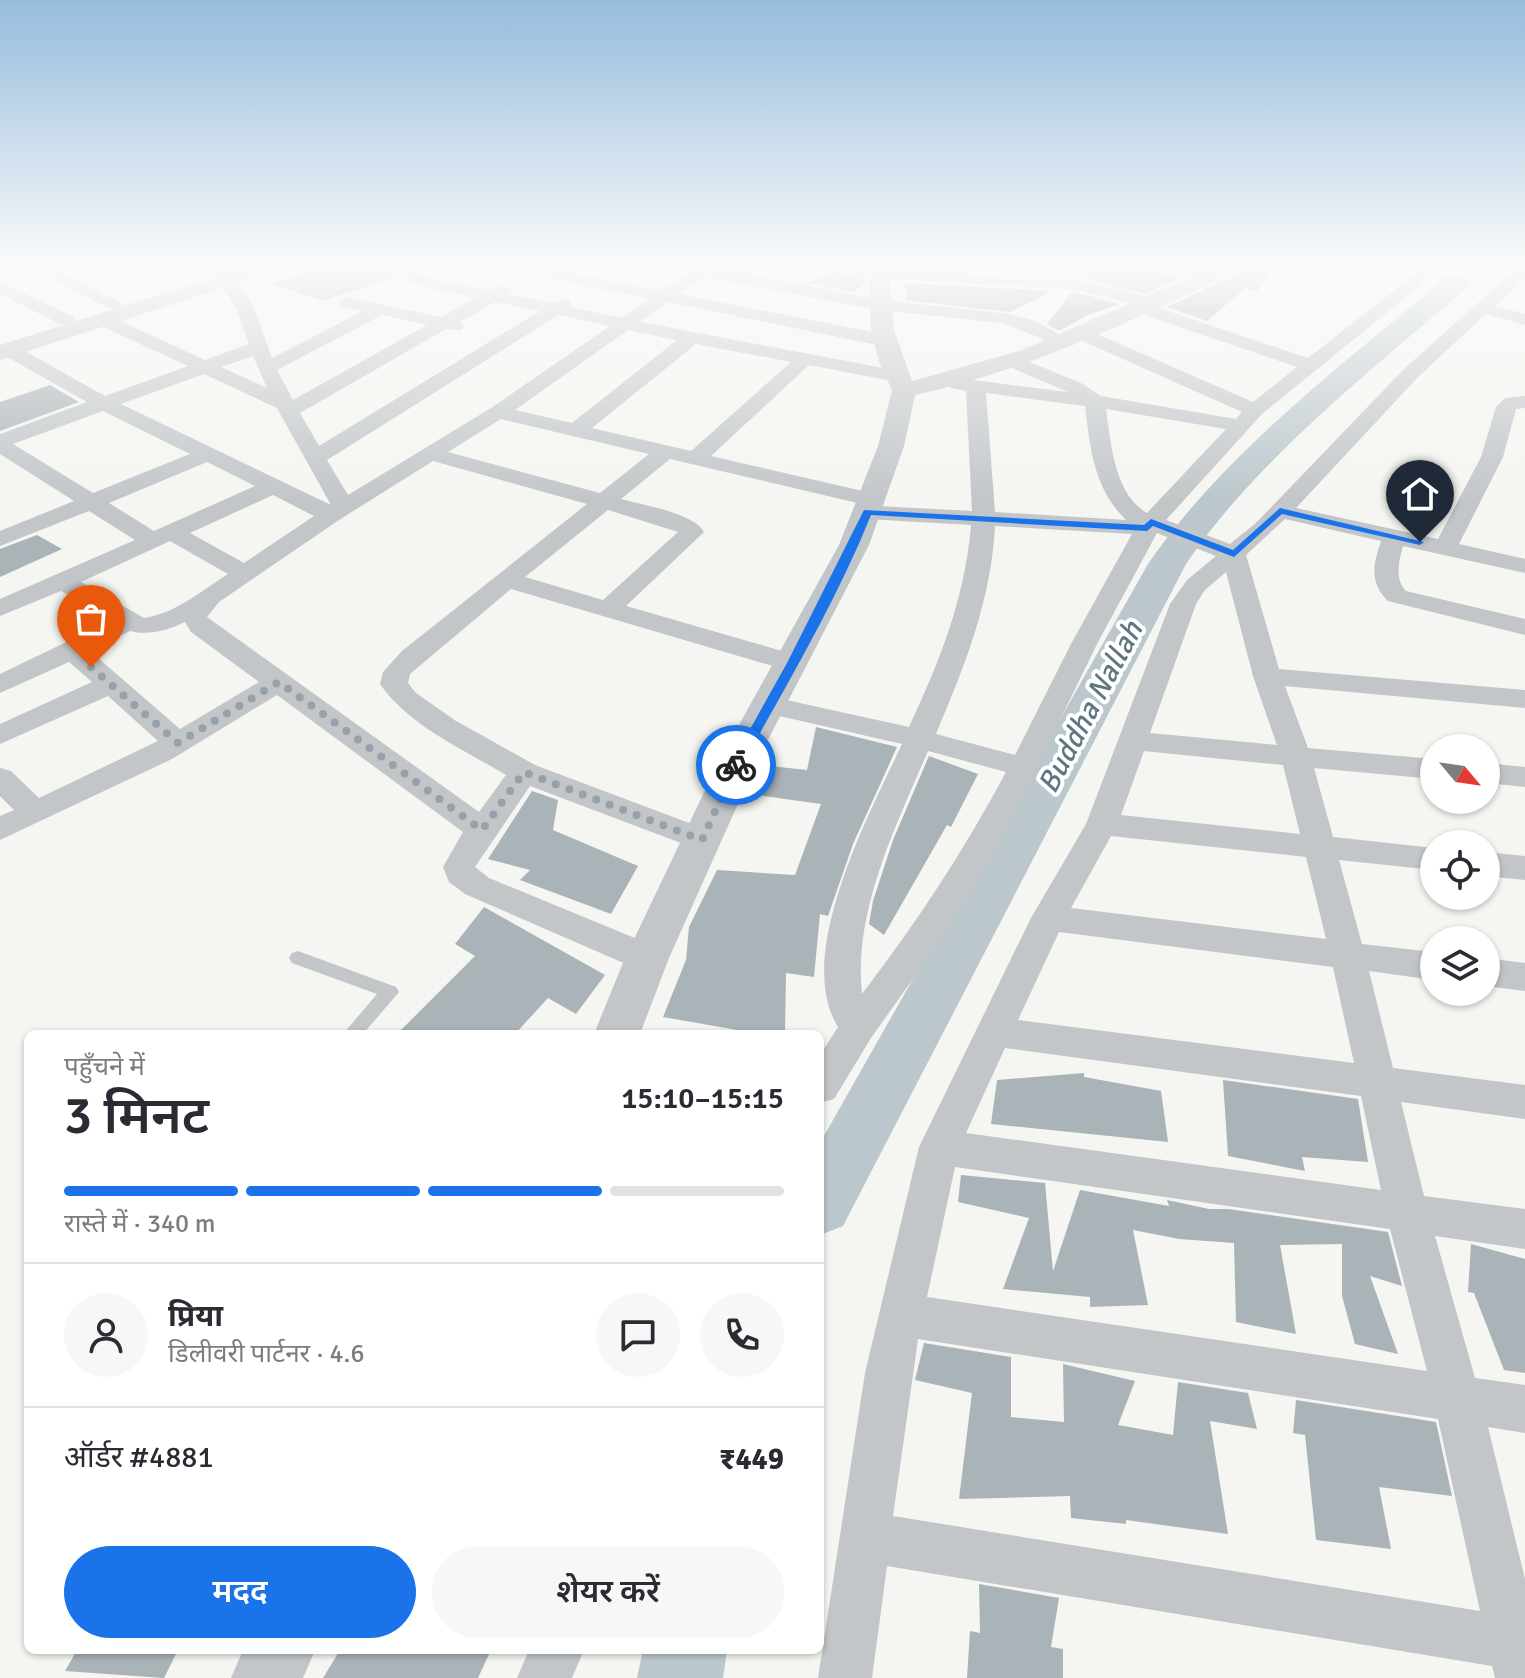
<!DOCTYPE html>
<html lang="hi">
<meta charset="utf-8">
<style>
:root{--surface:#fff;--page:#f7f7f7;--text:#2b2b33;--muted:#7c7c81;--line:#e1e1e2;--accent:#1a73e8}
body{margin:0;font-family:Signika,"Noto Sans Devanagari",sans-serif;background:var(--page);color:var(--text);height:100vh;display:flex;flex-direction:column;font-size:30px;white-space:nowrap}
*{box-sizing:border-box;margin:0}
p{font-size:26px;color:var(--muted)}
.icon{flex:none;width:44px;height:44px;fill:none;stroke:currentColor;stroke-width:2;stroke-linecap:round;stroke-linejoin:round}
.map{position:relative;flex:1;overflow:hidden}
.details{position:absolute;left:24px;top:1030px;width:800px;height:624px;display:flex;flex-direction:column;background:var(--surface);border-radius:12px;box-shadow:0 2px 6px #0004}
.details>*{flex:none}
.needle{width:52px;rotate:119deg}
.tools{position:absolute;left:1420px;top:734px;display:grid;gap:16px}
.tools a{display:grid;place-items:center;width:80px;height:80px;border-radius:50%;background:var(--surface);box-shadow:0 2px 6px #0004;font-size:40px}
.pin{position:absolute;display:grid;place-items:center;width:68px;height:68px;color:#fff;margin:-82px -34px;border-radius:50% 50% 50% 0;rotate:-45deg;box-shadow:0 0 8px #0007}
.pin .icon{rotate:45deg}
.courier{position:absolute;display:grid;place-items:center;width:80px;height:80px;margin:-40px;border:6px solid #1a73e8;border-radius:50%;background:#fff;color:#222;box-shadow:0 2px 10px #0007}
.head em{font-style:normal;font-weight:600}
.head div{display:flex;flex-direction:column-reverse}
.head{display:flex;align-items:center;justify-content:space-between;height:136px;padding:0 40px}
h1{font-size:52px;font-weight:600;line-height:60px}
.bar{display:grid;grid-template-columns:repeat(4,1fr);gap:12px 8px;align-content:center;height:96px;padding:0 40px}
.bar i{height:10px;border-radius:6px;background:var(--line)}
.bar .selected{background:var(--accent)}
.bar p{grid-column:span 4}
.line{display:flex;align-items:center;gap:20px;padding:0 40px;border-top:2px solid var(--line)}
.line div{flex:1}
.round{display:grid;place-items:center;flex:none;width:84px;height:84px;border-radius:42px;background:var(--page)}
.action{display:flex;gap:16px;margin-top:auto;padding:16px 40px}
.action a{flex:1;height:92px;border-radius:48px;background:var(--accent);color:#fff;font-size:32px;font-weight:600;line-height:92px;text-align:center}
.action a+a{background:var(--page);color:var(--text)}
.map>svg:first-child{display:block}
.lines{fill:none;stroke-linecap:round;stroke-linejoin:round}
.stream{stroke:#bbc7cc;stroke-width:5}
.river{fill:#bbc7cc;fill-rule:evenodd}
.building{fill:#aab3b8}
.service{fill:#c2c6c9;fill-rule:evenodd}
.minor{fill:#c2c6c9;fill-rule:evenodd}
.tertiary{fill:#c2c6c9;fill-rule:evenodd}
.route{fill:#1a73e8}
.done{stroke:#96a2aa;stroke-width:8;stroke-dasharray:0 14.4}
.labels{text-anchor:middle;stroke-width:8;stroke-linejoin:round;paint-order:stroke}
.water-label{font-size:30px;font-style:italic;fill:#5f7780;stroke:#fff}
</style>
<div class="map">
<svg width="1525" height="1678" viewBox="0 0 1525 1678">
<rect width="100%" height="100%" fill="#f5f5f1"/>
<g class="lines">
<path class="stream" d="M1407,267L1456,283"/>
<g class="river">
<path d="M1456,275L1465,277L1469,283L1465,289C1370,372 1257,459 1186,564L843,1226L820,1235V1143L1148,564C1226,451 1342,365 1447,277Z"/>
<path d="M643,1650H727L723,1678H637Z"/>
</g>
</g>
<g class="building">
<path d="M320,267H378L395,277L322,301L272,283Z"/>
<path d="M1151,267L1162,275L1181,278L1145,294L1083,278L1087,273L1079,277L911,268Z"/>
<path d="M1243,267H1274L1257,291L1245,288L1207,321L1167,307L1238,274Z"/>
<path d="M833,271L866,279V282L855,292L808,283Z"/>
<path d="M906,283L1052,291L1010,312L905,300L908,289L903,288Z"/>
<path d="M1072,292H1073L1120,304L1088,315L1059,331L1047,324Z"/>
<path d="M50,385L79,402L0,431V402Z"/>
<path d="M37,535L62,549L0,577V549Z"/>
<path d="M816,727L897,747L853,844L828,916L820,914L814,977L786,973L785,1034H760L663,1017L686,960L689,927L717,870L795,875L821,804L757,795L770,766L807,770Z"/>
<path d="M929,756L978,774L951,827L947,825L884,935L869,924L873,901L893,840Z"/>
<path d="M532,791L558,800L553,830L638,866L611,914L520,880L530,870L488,859Z"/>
<path d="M484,907L605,975L576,1014L548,998L515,1034H397L475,956L455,944Z"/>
<path d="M1084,1073V1077L1161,1091L1168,1142L991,1124L997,1080Z"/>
<path d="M1223,1080L1358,1099L1368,1162L1302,1157L1305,1171L1228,1156Z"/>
<path d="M961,1175L1045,1183L1053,1271L1080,1190L1169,1206L1167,1200L1209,1209H1228L1388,1232L1402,1286L1370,1276L1398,1354L1355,1344L1342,1296V1244L1280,1245L1296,1334L1236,1322L1234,1243L1179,1239L1133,1230L1148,1305L1090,1307V1297L1003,1289L1029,1218L958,1202Z"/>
<path d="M1471,1244L1525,1259V1373L1504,1370L1474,1293L1468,1292Z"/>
<path d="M924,1343L1011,1357V1417L1064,1422L1063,1364L1135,1381L1118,1425L1173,1435L1178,1382L1248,1393L1257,1429L1210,1421L1228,1534L1126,1520V1524L1071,1518L1070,1496L959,1499L972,1393L915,1380Z"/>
<path d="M1296,1400L1436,1422L1452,1496L1379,1487L1391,1549L1316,1540L1305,1435L1293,1433Z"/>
<path d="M979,1584L1059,1598L1051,1647L1063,1649V1678H967L970,1631L980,1633Z"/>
<path d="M77,1650H178L164,1678L65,1671Z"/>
<path d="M340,1650H491L478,1678H323Z"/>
</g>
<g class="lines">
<path class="service" d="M298,951L396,987L399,992L363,1034H343L377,994L292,963L289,958L292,953Z"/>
<g class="minor">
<path d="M29,267H50L124,304L115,309L109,308Z"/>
<path d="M212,267H224L234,276L252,303L272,358L363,311L341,306L338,302L341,298L347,297L441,317L476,298L420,286L381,267H403L431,278L490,290L503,285L512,290L508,294L553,303L564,299L570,300L571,307L622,318L650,299L517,272L509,267H541L661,291L687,273L678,272L677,267H715L879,300L1004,313L1035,321L1072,341L1063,347L1003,323L879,310L704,277L679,294L887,335L896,341L887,347L668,302L640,322L904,372L907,376L897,382L809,365L711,456L880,495L883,500L877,506L972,511L966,391L951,388L948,384L951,380L958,378L1068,392L1005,365L1002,361L1012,355L1081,383L1101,396L1236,419L1242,412L1076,338L1073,334L1076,330H1088L1253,402L1297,367L1139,313L1136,309L1139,306L1073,289L877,278L840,272L832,267L1073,279L1159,300L1162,304L1159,308L1308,358L1425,267H1443L1262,414L1166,520L1230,544L1256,523L1404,369L1518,267H1525V278L1495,306L1525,314V325L1486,314L1418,377L1296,508L1438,539L1481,457L1496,407L1505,398L1525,396V408L1516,409L1503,457L1459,544L1525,559V573L1403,546C1399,561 1394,578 1406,591L1525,619V635L1388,601C1369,582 1373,565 1381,541L1285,519L1246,555L1279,669L1525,690V708L1285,686L1308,748L1434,759V779L1314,768L1333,837L1434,848V870L1339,860L1362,944L1434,952V980L1369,971L1393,1068L1525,1085V1119L1401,1102L1424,1196L1525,1209V1249L1435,1236L1475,1378L1525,1385V1433L1488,1427L1525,1579V1678H1495L1492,1666L887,1566L872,1678H818L865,1373L919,1147L1031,918L1086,824L1170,604L1187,580L1216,556L1157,533L1097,644L1004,835L937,945L871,1038L834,1099L820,1103V1055L838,1027C793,955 870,813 902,744L758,711L754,705L758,699L768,696L909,727C940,661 965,598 971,525L867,519L859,517L855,512L866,505L670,459L621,499C642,505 694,513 704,532L626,606L803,657L807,663L803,669H783L511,589L410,674L408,683L416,693L456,721L535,765L713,832L718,840L713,848L702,851L530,786L475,867L489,878L659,948L665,958L659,968L647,971L635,968L465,894L449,882L443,867L463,832L277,695L172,759L0,840V816L14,810L0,796V768L11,771L39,798L158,741L108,696L0,744V724L92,682L69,662L0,693V674L112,620L61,591L0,616V599L135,540L89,511L0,546V531L74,501L0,454V434L87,402L2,354L0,349L9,344L16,346L105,396L188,366L97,324L94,320L97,316H109L205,360L249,344C238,310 232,298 210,270ZM495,302L540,311L319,446L300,413L446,329L461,330L464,326L460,322ZM382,315L427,325L293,400L277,370ZM558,315L610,326L491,408L348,495L327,460ZM628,330L677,340L572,423L515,410ZM696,344L791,362L691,451L592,428ZM253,356L267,388L221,367ZM204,374L277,408L331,505L121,404ZM986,393L1085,406C1090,448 1094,489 1126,520L995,512ZM1106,409L1226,429L1147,513C1114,494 1111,443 1106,409ZM103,411L190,454L93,493L13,444ZM501,419L649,454L600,493L448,452ZM433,461L587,504L402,651L383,672L380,684C409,726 463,749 506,775L479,812L207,617L219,602L339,520ZM207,462L255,486L154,531L109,503ZM273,495L314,516L244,563L190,533ZM608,510L678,532L603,600L525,577ZM995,526L1132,534L1071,644L1015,755L936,734C965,665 991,601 995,526ZM170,541L228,574C201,591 177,613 144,618L81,582ZM1226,572L1253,676L1277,745L1150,733L1196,604L1205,590ZM185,622L191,632L259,682L180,729L90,651L130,631C149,636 168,630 185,622ZM928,751L1006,772C964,851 916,923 862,994C853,911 896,826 928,751ZM1144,751L1283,765L1300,834L1121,815ZM1111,836L1306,857L1326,939L1071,908ZM1059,932L1333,967L1354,1063L1018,1020ZM1005,1048L1361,1096L1381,1190L966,1133ZM955,1167L1390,1229L1427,1371L927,1297ZM918,1339L1438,1419L1480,1611L893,1516Z"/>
<path d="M1154,267H1192L1218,271L1220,275L1212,280L1162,272Z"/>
<path d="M0,282L72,316L75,320L72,324H60L0,294Z"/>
<path d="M1486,763L1525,767V787L1486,783Z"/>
<path d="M1486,852L1525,856V880L1486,876Z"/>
<path d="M1486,958L1525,963V991L1486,986Z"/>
<path d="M529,1650H584L572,1678H517Z"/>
</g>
<g class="tertiary">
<path d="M248,267H279L276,271L0,360V345Z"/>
<path d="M868,267H888L894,330L912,381L1022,350L1214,267H1240L1237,271C1132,321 1029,370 915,395L904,446L869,545L758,759L669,958L640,1034H594L625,958L720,759L839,545L878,446L892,390L879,362L871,330Z"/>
<path d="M243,1650H315L303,1678H231Z"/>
</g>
</g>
<linearGradient id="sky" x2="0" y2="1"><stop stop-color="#96bcdd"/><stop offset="0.53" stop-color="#fafaf9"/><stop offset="1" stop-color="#fafaf9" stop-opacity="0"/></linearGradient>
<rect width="1525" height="502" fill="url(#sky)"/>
<path class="route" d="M1280,508L1424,542L1420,545L1282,514L1234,557L1153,526L1147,531L871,515C836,602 787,684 742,765L736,769L730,765L787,663L864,510L1144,525L1151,519L1233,550Z"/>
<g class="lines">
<path class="done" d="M91,667L178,743L279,682L482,830L524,772L702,840L736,765"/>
</g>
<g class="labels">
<g class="water-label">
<text transform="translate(1090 707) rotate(-62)" y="10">Buddha Nallah</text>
</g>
</g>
</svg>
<div class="tools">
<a><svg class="needle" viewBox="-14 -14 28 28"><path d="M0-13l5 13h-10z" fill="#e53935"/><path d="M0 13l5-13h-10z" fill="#7c7c81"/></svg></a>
<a><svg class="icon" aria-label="locate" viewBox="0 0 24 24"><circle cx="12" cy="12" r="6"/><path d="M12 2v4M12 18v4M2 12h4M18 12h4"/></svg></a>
<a><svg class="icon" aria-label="layers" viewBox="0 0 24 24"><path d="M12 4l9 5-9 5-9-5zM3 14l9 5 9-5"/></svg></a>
</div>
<div class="pin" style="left:91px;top:667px;background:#ea580c"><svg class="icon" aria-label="bag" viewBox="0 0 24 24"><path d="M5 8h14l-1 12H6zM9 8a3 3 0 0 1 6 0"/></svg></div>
<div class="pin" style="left:1420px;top:542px;background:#1f2937"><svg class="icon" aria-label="home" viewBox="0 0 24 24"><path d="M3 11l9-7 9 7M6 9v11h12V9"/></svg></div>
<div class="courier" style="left:736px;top:765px"><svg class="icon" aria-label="bike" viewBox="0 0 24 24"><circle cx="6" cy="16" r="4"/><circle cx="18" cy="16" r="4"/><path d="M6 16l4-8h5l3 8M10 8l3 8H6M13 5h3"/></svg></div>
<section class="details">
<div class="head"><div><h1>3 मिनट</h1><p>पहुँचने में</p></div><em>15:10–15:15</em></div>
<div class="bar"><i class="selected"></i><i class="selected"></i><i class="selected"></i><i></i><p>रास्ते में · 340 m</p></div>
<div class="line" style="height:144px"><a class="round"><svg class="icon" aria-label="person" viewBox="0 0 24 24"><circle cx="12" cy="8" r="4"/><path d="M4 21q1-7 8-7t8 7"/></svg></a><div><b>प्रिया</b><p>डिलीवरी पार्टनर · 4.6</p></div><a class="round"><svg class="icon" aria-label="chat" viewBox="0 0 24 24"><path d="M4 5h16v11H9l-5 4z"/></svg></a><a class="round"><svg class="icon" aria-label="phone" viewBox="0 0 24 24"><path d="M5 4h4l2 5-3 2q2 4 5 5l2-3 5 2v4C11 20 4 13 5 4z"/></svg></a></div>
<div class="line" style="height:104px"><div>ऑर्डर #4881</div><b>₹449</b></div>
<div class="action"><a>मदद</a><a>शेयर करें</a></div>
</section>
</div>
